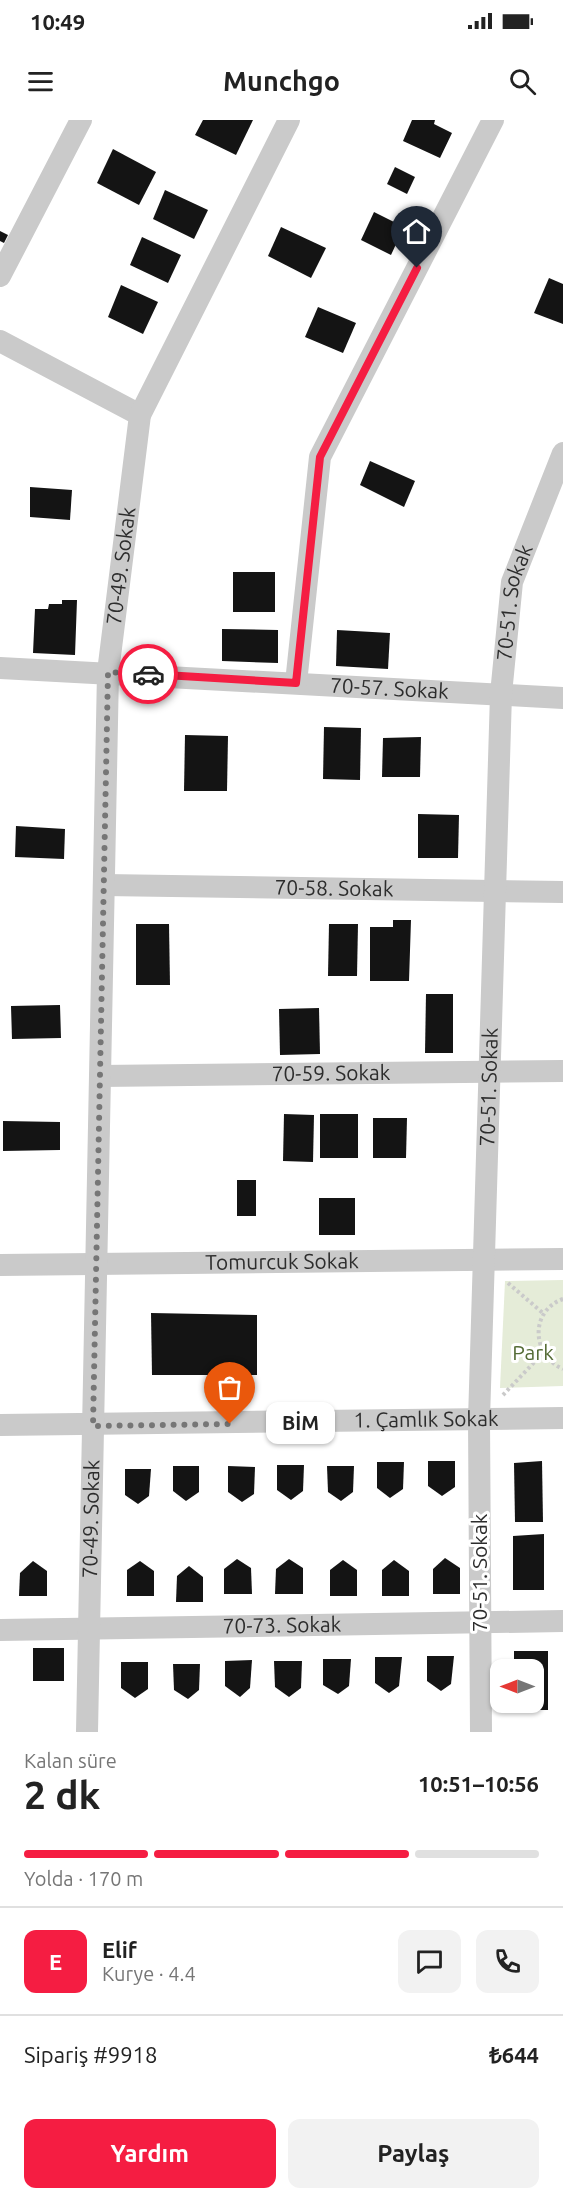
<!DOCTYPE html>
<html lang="tr">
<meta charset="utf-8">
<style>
:root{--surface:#fff;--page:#f2f2f2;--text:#222;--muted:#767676;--line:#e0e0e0;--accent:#f51d42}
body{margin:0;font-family:Ubuntu,sans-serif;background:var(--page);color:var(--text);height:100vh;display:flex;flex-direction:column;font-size:22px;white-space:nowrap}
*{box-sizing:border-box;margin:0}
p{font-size:20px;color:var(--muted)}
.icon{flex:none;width:33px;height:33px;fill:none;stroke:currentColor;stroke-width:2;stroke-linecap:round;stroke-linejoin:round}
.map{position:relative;height:1612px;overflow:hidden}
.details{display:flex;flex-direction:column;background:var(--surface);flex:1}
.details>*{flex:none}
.needle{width:39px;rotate:270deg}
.tools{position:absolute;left:490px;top:1539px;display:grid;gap:12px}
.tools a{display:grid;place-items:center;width:54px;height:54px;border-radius:12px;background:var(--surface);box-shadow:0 2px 4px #0004;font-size:30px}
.pin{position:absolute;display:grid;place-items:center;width:51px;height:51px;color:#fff;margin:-62px -26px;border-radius:50% 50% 50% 0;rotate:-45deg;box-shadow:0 0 6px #0007}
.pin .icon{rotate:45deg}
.courier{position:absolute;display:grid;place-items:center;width:60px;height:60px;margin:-30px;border:4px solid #f51d42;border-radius:50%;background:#fff;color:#222;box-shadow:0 2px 8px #0007}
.bubble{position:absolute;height:42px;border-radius:12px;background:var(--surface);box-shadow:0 2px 4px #0004;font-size:20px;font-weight:600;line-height:42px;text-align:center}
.overview em{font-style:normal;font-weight:600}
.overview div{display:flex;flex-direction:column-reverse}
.overview{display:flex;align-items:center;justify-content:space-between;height:102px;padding:0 24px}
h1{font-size:39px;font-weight:600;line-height:45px}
.bar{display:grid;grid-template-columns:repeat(4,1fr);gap:9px 6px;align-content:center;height:72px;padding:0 24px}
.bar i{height:8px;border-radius:4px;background:var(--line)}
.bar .on{background:var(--accent)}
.bar p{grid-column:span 4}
.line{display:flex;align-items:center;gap:15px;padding:0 24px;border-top:2px solid var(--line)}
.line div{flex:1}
.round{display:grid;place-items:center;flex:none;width:63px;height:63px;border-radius:12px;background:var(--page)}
.cta{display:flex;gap:12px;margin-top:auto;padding:12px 24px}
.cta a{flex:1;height:69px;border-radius:12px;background:var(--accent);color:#fff;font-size:24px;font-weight:600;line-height:69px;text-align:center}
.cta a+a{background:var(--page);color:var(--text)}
.status{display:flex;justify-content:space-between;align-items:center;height:42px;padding:0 30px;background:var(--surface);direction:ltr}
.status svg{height:16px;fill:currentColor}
header{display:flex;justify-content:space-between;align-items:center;height:78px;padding:0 24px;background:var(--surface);font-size:27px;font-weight:600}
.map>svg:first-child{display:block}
.green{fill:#e5ecd8}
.building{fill:#141414}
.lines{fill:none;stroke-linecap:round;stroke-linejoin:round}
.path{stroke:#cacaca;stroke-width:4;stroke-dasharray:3 3;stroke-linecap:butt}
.street{stroke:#cacaca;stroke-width:22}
.done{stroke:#767676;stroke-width:6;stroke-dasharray:0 10.8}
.route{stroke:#f51d42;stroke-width:8}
.labels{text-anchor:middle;stroke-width:6;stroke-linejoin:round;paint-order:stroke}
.street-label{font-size:21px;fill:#2d2d2d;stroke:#fff}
.park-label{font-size:21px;fill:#556c36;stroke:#fff}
</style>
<div class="status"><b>10:49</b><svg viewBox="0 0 49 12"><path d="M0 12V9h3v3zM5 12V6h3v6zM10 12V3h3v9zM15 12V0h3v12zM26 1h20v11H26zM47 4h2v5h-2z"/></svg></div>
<header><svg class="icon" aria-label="menu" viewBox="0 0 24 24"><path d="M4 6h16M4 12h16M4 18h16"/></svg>Munchgo<svg class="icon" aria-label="search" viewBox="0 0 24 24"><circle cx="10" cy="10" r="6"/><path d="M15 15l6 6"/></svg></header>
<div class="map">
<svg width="563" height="1612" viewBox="0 0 563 1612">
<rect width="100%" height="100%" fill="#fff"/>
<path class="green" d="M563,1160V1266L500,1268L505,1161Z"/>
<g class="building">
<path d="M203,0H253L236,35L195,15Z"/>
<path d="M412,0H435L434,4L452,13L440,38L403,21Z"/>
<path d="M113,29L156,52L139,85L97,63Z"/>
<path d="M395,47L415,57L407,74L387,64Z"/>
<path d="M165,70L208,90L194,119L153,99Z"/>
<path d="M374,92L404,107L391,135L361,120Z"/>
<path d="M281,107L326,128L311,158L268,136Z"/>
<path d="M0,111L8,115L4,123L0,121Z"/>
<path d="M142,117L181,135L168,163L130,145Z"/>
<path d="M549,158L563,164V204L534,193Z"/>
<path d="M121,165L158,182L143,214L108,197Z"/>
<path d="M318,187L356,203L343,233L305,217Z"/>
<path d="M370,341L415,361L404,387L360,365Z"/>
<path d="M30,367L72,370L70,400L30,397Z"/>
<rect x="233" y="452" width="42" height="40"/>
<path d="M62,480H77L75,535L33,533L35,489H48L49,484H62Z"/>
<path d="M222,509L278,510V543L222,541Z"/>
<path d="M337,510L390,513L388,549L336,546Z"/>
<path d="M324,607L361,608L360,660L323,659Z"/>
<path d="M185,615L228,616L227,671H184Z"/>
<path d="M421,617L420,657H382L383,618Z"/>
<path d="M418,694L459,695L458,738H418Z"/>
<path d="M16,706L65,709L64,739L15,737Z"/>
<path d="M393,800H411L409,861H370V807H393Z"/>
<path d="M136,804H169L170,865H136Z"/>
<path d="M329,804H358L357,856H328Z"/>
<path d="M426,874H453V933H425Z"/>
<path d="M60,885L61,918L12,919L11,886Z"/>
<path d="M319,888L320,934L280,935L279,889Z"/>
<path d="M284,994L314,995L313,1042L283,1041Z"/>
<rect x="320" y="994" width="38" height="44"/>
<path d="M373,998H407L406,1038H373Z"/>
<path d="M3,1001L60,1002V1030L3,1031Z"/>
<rect x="237" y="1060" width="19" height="36"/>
<rect x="319" y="1078" width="36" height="37"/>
<path d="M151,1193L257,1195V1255H152Z"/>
<path d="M428,1341H455V1367L442,1376L428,1366Z"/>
<path d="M542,1341L543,1402H515L514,1343Z"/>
<path d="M377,1342H404L403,1369L390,1378L377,1368Z"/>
<path d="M277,1345H304L303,1371L291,1380L277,1370Z"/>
<path d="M173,1346H199V1372L186,1381L173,1371Z"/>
<path d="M228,1346L255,1347L254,1374L242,1382L228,1372Z"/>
<path d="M327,1346H354L353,1372L341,1381L328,1372Z"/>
<path d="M125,1349H151L149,1376L138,1384L125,1375Z"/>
<path d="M544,1414V1470H513V1416Z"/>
<path d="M445,1438L460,1448V1474H433V1449Z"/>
<path d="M237,1439L251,1448L252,1474H224V1449Z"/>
<path d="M289,1439L303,1448V1474H275L276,1449Z"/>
<path d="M343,1440L357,1450V1476H330V1450Z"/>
<path d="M394,1440L409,1451V1476H382V1450Z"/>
<path d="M33,1441L47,1451V1476H19L20,1453Z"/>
<path d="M140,1441L154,1451V1476H127V1450Z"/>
<path d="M189,1446L203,1457V1482H176L177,1456Z"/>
<rect x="33" y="1528" width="31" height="33"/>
<path d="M514,1531H548V1590H514V1582H534V1550H514Z"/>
<path d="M427,1536H454L451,1564L441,1571L427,1561Z"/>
<path d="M375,1537H402L399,1566L389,1573L375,1563Z"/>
<path d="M323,1539H351L349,1566L338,1574L323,1565Z"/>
<path d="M252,1540L250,1568L240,1577L225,1566V1541Z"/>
<path d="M274,1541H302L301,1568L289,1577L275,1567Z"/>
<path d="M121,1542H148V1569L135,1578L121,1568Z"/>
<path d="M173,1544H200L199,1570L188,1579L174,1570Z"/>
</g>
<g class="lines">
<g class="path">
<path d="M508,1163L544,1194"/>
<path d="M563,1179C529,1191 532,1236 563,1249"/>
<path d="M503,1275L543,1233"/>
</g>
<g class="street">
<path d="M0,156L81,0"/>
<path d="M0,221L140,295"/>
<path id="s1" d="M0,548L563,578"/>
<path d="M296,563L320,337L493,0"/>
<path id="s2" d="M104,765L563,772"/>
<path id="s3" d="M100,956L563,951"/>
<path id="s4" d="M0,1145L563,1139"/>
<path id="s5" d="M0,1305L563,1298"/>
<path id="s6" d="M0,1510L563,1501"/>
<path id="s7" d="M87,1612L108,552L140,295L289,0"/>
<path id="s8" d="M481,1612L479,1300L501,574L512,462L563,333"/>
</g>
</g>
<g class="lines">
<path class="done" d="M148,554L108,552L93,1306L230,1304"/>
<path class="route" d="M148,554L296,563L320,337L417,148"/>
</g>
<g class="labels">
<g class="street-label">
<text dy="7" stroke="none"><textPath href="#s7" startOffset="1167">70-49. Sokak</textPath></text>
<text dy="7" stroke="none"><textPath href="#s8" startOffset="1131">70-51. Sokak</textPath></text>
<text dy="7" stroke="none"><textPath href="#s1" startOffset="390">70-57. Sokak</textPath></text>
<text dy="7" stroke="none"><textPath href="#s2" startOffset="230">70-58. Sokak</textPath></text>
<text dy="7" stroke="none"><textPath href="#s3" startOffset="231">70-59. Sokak</textPath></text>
<text dy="7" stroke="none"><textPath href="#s8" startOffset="645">70-51. Sokak</textPath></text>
<text dy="7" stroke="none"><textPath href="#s4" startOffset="282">Tomurcuk Sokak</textPath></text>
<text dy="7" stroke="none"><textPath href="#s5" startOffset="426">1. Çamlık Sokak</textPath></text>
<text dy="7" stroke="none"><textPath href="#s7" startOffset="213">70-49. Sokak</textPath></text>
<text transform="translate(480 1453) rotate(-90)" y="7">70-51. Sokak</text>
<text dy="7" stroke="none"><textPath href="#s6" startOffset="282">70-73. Sokak</textPath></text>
</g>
<g class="park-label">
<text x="533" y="1240">Park</text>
</g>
</g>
</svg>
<div class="tools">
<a><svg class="needle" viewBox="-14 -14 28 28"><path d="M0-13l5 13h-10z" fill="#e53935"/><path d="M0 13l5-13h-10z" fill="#767676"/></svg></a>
</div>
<div class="pin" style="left:230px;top:1304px;background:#ea580c"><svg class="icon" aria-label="bag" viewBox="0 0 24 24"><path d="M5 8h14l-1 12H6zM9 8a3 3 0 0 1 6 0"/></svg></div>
<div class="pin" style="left:417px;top:148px;background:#1f2937"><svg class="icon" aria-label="home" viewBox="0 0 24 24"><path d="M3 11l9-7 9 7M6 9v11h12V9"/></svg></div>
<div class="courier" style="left:148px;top:554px"><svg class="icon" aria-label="car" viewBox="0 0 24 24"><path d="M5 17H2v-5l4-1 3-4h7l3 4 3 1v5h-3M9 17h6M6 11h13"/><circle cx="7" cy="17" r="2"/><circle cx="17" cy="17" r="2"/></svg></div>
<div class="bubble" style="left:266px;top:1282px;width:69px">BİM</div>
</div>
<section class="details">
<div class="overview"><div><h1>2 dk</h1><p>Kalan süre</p></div><em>10:51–10:56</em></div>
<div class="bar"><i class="on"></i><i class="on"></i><i class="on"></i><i></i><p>Yolda · 170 m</p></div>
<div class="line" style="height:108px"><b class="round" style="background:var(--accent);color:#fff">E</b><div><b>Elif</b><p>Kurye · 4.4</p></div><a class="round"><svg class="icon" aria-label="chat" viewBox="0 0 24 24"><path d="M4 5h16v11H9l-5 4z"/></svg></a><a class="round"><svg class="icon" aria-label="phone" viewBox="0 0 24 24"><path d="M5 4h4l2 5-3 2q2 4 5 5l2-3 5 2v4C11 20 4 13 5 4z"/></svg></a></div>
<div class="line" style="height:78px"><div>Sipariş #9918</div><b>₺644</b></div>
<div class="cta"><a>Yardım</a><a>Paylaş</a></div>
</section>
